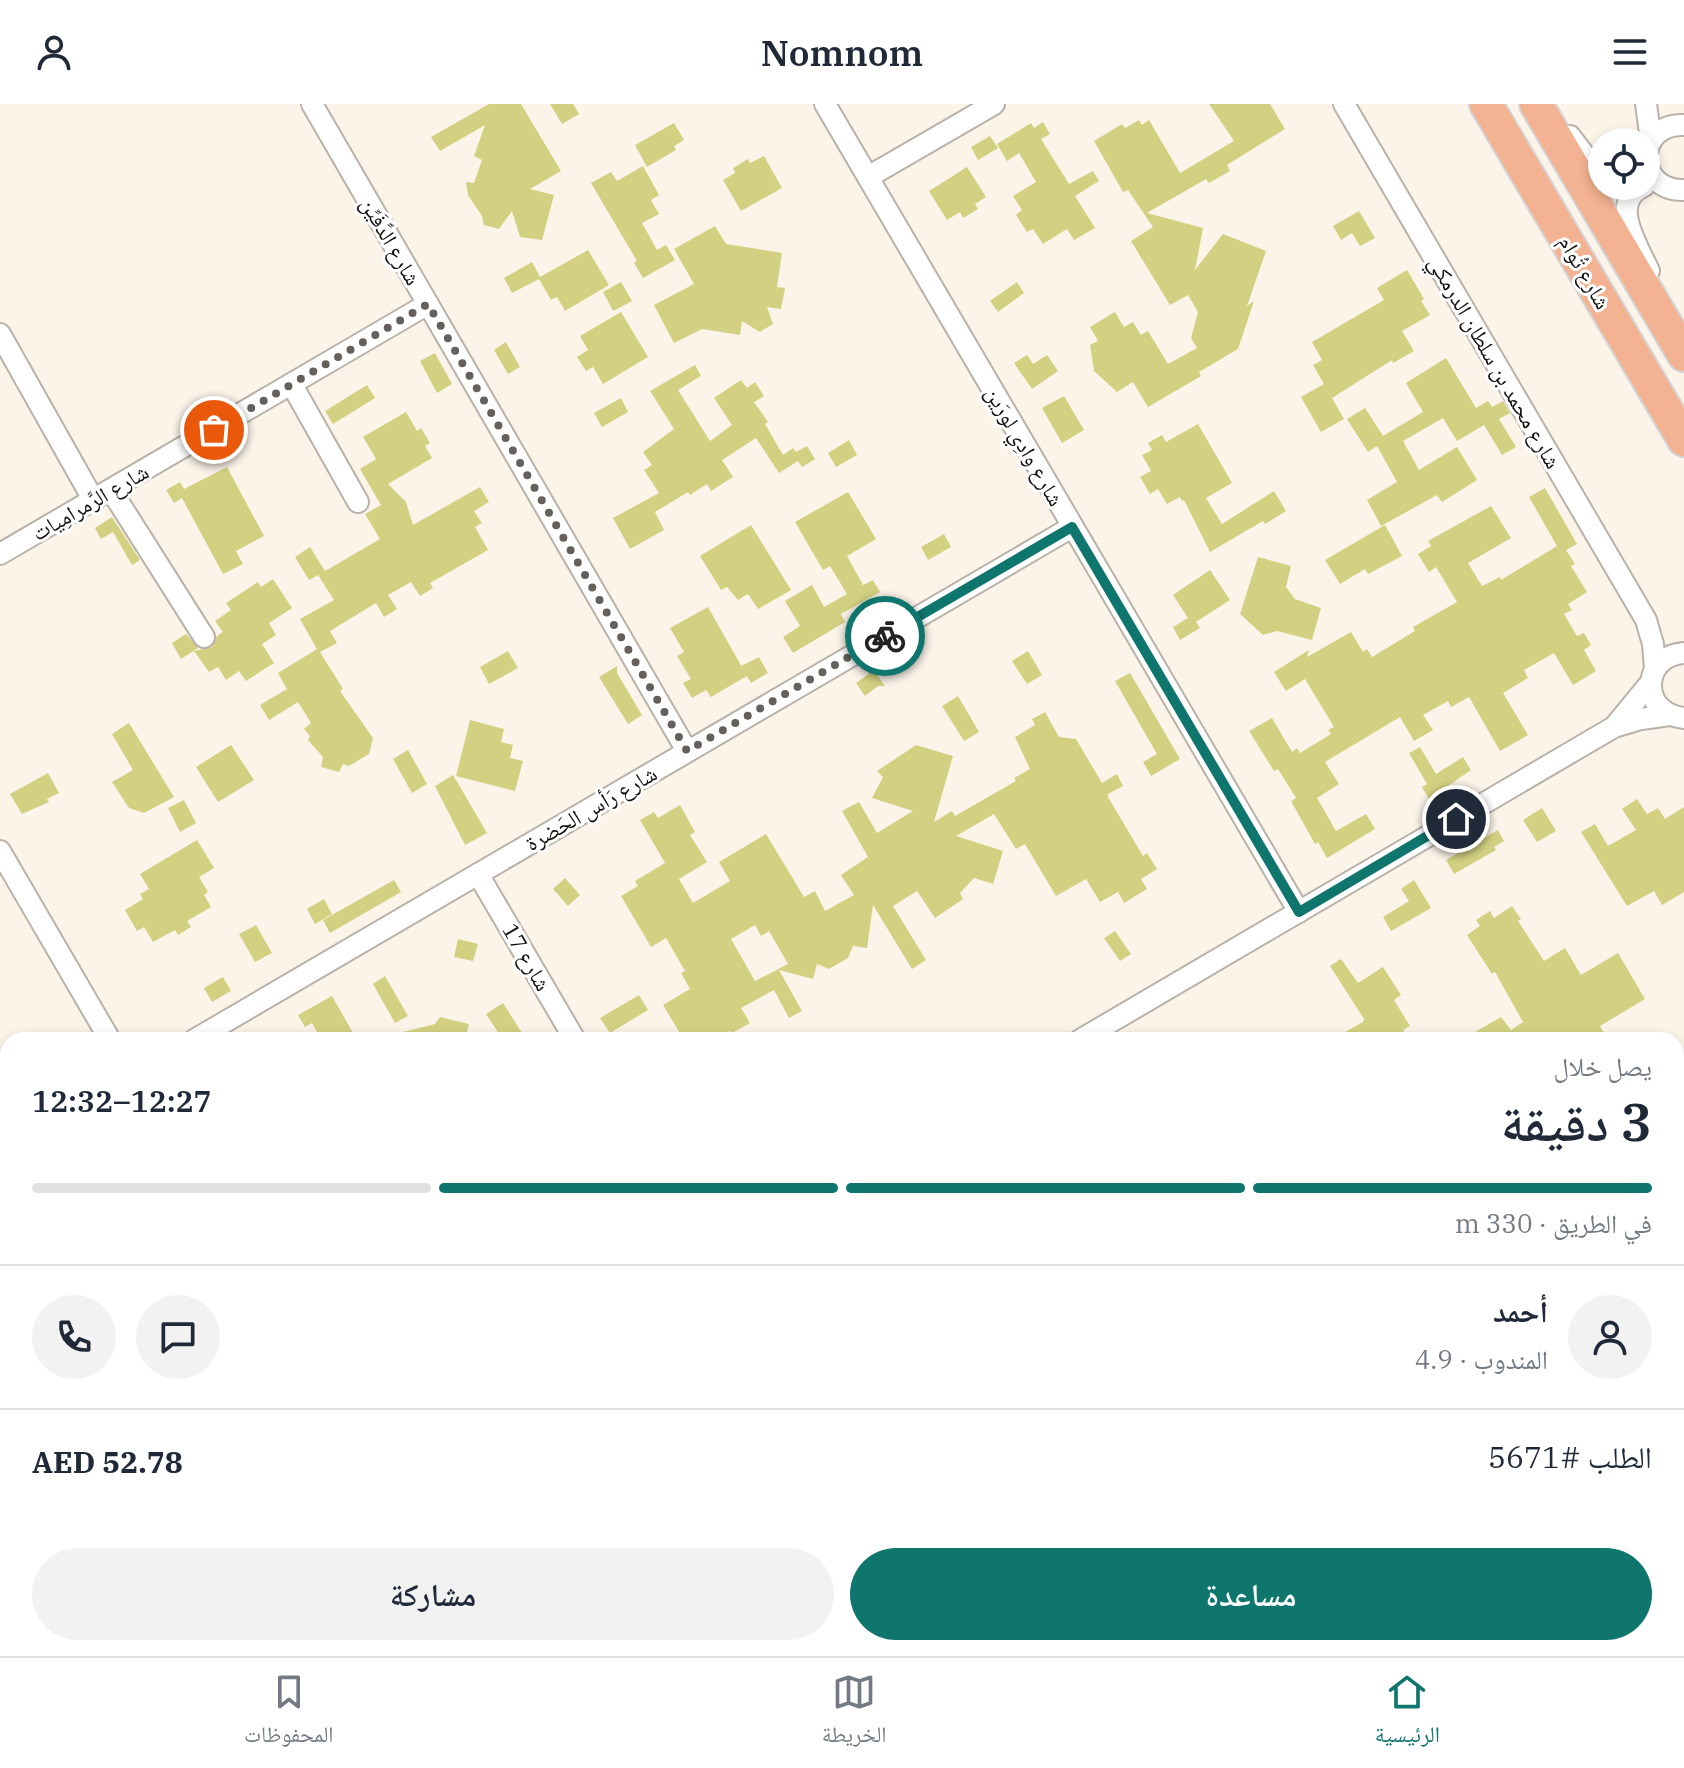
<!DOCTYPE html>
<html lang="ar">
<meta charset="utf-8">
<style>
:root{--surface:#fff;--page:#f2f2f3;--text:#1f2937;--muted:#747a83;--line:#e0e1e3;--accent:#0f766e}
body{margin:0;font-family:"IBM Plex Serif","Noto Naskh Arabic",serif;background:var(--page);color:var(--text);direction:rtl;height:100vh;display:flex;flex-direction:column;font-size:30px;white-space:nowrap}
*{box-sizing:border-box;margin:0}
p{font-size:26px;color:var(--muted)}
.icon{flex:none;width:44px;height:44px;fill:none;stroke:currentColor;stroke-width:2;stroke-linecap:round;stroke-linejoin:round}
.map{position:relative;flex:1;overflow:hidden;direction:ltr}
.panel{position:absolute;left:0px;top:928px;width:1684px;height:624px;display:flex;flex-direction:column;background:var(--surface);border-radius:24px 24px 0 0;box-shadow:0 4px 12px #0003;direction:rtl}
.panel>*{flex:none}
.controls{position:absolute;left:1588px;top:24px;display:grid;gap:16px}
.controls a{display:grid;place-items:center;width:72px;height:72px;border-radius:50%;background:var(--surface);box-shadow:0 4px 12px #0003;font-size:40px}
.pin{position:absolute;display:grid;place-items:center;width:68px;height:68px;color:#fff;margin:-34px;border:4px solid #fff;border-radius:50%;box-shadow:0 2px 8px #0007}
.courier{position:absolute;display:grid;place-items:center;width:80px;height:80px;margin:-40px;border:6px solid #0f766e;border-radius:50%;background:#fff;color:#222;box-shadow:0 2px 10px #0007}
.head em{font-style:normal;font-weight:600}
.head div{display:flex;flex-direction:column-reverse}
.head{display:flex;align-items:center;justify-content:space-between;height:136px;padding:0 32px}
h1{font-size:52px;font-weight:600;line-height:60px}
.bar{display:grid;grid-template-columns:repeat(4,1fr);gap:12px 8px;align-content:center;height:96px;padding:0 32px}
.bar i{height:10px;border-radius:6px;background:var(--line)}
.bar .active{background:var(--accent)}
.bar p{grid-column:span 4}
.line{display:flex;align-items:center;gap:20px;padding:0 32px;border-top:2px solid var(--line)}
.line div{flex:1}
.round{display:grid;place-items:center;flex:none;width:84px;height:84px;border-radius:42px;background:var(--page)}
.primary-button{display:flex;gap:16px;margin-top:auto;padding:16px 32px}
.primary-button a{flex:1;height:92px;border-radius:48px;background:var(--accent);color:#fff;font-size:32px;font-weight:600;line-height:92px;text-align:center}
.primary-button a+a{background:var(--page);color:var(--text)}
header{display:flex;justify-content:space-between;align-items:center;height:104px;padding:0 32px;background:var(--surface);font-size:36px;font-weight:600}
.tabs{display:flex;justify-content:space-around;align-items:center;height:112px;border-top:2px solid var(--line);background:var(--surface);font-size:22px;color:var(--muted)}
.tabs a{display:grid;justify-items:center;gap:4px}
.tabs .active{color:var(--accent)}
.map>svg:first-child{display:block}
.building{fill:#d3d181;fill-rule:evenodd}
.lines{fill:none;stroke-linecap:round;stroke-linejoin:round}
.service-casing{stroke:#b9b2a8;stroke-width:14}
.minor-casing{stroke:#b9b2a8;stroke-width:24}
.primary-casing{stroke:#d5d4d4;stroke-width:36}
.service{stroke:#fff;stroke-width:10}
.minor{stroke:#fff;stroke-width:20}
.primary{stroke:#f3b291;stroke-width:32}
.done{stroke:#65605b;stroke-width:8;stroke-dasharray:0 14.4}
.route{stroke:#0f766e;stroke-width:10}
.labels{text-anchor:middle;stroke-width:6;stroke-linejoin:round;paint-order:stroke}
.street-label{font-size:22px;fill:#14110e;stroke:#fff}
</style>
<header><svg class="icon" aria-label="menu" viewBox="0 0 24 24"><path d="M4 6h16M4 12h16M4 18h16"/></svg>Nomnom<svg class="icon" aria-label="person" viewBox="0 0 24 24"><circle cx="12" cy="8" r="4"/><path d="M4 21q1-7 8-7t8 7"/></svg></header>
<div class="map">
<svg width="1684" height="1552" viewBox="0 0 1684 1552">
<rect width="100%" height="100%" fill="#fcf4e9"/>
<g class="building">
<path d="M489,0H521L561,67L530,85L554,91L542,136L520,133L512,107L499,125L484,121L482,112L468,91L466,78L474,79L482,56L474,52L485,21L440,47L431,33Z"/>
<path d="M550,0H573L579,10L562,20Z"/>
<path d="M1209,0H1270L1285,25L1227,61L1230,67L1209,79L1206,75L1147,109L1203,124L1195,166L1223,130L1266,147L1247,202L1254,197L1238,245L1199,268L1201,272L1148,303L1133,278L1117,288L1094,267L1090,241L1098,237L1090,223L1115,208L1124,223L1133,218L1141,231L1148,227L1168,260L1197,244L1191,234L1198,208L1188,191L1170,201L1131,137L1153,123L1128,86L1123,88L1094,37L1122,20L1125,24L1139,16L1142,21L1149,16L1180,69L1234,37Z"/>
<path d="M1043,18L1050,30L1041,35L1069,80L1093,67L1099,77L1075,92L1095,124L1074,136L1067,125L1043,140L1033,125L1027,128L1016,111L1022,106L1013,92L1036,78L1019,49L1007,57L997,40L1031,19L1034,24Z"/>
<path d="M674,19L684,36L674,42L676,46L647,63L635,41Z"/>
<path d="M990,32L998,44L978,56L971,43Z"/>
<path d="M764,52L782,84L741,107L723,76L735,69L733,64L748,55L750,59Z"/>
<path d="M643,62L659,91L651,96L659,110L642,119L657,146L666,141L675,156L643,174L634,159L637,157L591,79L611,68L617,77Z"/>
<path d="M967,63L986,93L975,100L978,105L963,114L960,108L947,116L929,87Z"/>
<path d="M1359,107L1375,134L1360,142L1352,129L1341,136L1333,122Z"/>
<path d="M715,122L726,140L782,149L777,183L785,184L781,205L767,203L773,220L760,228L742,217L740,231L702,225L674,239L654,201L694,180L674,145Z"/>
<path d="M588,146L609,181L565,207L557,193L551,196L539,175L512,189L504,174L532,158L540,173Z"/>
<path d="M1407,166L1424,195L1421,197L1430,211L1402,227L1414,247L1393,259L1392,256L1332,294L1344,315L1321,328L1301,293L1324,280L1313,261L1322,256L1312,238L1384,196L1377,184Z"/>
<path d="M621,178L632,197L613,207L603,188Z"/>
<path d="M1017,178L1024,189L998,208L990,197Z"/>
<path d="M621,208L648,253L603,280L593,263L586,267L577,253L588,246L580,232Z"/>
<path d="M506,238L520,263L508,270L494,246Z"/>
<path d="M435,249L452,280L437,289L420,257Z"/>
<path d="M1027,251L1033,260L1047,251L1058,267L1032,285L1014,259Z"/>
<path d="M1446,254L1476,304L1488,297L1492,303L1503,297L1510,309L1499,315L1516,343L1502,351L1484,321L1457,337L1443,314L1403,337L1419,366L1457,343L1477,376L1442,398L1437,391L1381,422L1367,396L1397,378L1377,342L1368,348L1347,315L1365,304L1383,332L1423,308L1406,279Z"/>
<path d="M695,261L701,272L678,286L710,337L732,321L714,294L741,276L747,284L755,278L764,292L754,298L768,318L765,320L783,351L793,344L796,348L807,342L815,355L802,363L798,357L779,369L756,334L722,356L733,373L711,387L707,380L690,391L688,388L655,408L664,426L630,445L613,414L659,389L644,366L652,361L643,348L674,325L650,287Z"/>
<path d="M367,281L375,294L333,320L325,307Z"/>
<path d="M1064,292L1084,326L1062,339L1042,304Z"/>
<path d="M621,294L628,308L602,323L594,309Z"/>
<path d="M406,308L417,327L421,324L430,339L425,342L432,354L388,380L406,398L413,421L480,383L489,398L474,407L482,419L475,423L488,446L430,479L433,484L420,492L411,478L388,491L397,505L384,513L376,499L330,527L337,539L320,548L343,585L340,587L373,634L369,650L349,662L343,660L339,668L321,663L323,653L308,636L310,632L304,625L311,619L298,598L269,616L260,601L287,585L278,569L317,545L300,515L334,496L318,471L309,476L295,453L310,443L325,467L320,470L380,435L365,410L381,401L360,365L376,355L363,333Z"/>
<path d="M1198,320L1232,379L1206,394L1222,420L1274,387L1286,407L1265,420L1263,417L1210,448L1184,396L1182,397L1180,393L1167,400L1158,385L1150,390L1140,373L1151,367L1142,351L1152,346L1148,339L1162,331L1166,338Z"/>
<path d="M849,336L857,351L836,363L828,349Z"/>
<path d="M227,363L264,432L236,447L243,460L223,470L182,394L174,399L166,386L180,378L184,385Z"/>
<path d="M1545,384L1577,440L1566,446L1575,460L1571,462L1587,488L1568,500L1572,506L1564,510L1577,532L1584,529L1591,541L1584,546L1596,567L1573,581L1554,549L1524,566L1528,574L1503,589L1528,631L1500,647L1469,593L1451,603L1448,597L1423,611L1433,626L1414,637L1400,613L1325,658L1339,680L1317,694L1336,727L1366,710L1375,725L1327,754L1318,738L1315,740L1291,697L1296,694L1278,665L1274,667L1249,627L1272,614L1292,648L1297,644L1300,649L1331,630L1328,626L1334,623L1305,575L1286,587L1274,568L1309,546L1307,553L1351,528L1363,548L1367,545L1372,553L1415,527L1413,523L1457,498L1436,463L1429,468L1418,450L1431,442L1428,437L1491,402L1511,434L1468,459L1482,482L1500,473L1501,476L1557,442L1529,393Z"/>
<path d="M848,388L876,435L847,452L863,481L873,476L880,488L841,510L845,518L793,549L783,533L800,522L785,497L812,481L824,503L847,490L830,462L823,466L795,418Z"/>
<path d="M112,413L140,456L132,461L113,428L101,435L95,424Z"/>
<path d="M751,421L791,486L758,505L748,490L738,496L727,483L721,486L700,452Z"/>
<path d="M1385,421L1402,452L1368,470L1365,465L1340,480L1325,456Z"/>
<path d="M944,430L951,443L928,456L921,443Z"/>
<path d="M1258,453L1291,462L1286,483L1295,495L1321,504L1312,536L1277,527L1263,531L1240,510Z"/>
<path d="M1210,466L1230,496L1196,518L1200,524L1180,536L1173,523L1188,514L1173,491Z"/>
<path d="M273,475L292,504L269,519L276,531L262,540L274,559L246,577L239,567L226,576L218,563L209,568L194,547L212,543L217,532L223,528L215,517L231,506L226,499L258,478L261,483Z"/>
<path d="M708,503L747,572L711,593L706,586L692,594L683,579L691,575L677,552L684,548L670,524Z"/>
<path d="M186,530L198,544L181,555L172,539Z"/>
<path d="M508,547L518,564L489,580L480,563Z"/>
<path d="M1028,547L1042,571L1027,580L1012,557Z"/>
<path d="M759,553L768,569L751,579L741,562Z"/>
<path d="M617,562V569L642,611L628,620L599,573Z"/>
<path d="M874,566L885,582H878L865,592L856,579Z"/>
<path d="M1130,569L1180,655L1151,672L1143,658L1157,650L1115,577Z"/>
<path d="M958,592L979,628L964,637L942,602Z"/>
<path d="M1045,608L1059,633L1076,635L1102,679L1117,670L1123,682L1108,690V693L1143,752L1147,749L1157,765L1141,775L1147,785L1124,799L1118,788L1100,798L1086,775L1056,792L1025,740L1016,745L994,710L956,732L1003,747L993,780L974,774L960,789L963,795L935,814L917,787L893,802L926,856L912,865L873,801L867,844L853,842L848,854L829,865L817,860L813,875L779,866L802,907L789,914L774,886L741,904L750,919L732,929L730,927L715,936H684L663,901L690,885L681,869L685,867L666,834L651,843L621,792L638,782L635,777L665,759L640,716L654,708L658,714L680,701L695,728L690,731L707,758L679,775L693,799L730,777L719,758L766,730L804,793L815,787L825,807L854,791L841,771L868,753L842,707L859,698L877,729L913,707L872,694L883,673L877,667L916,641L953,652L934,718L952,707L955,712L1016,677L1014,674L1030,665L1015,633L1035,621L1032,615ZM755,821L761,832L769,827L788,860L755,877L731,835Z"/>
<path d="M470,616L504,625L501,638L513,641L510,654L523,657L515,687L456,672Z"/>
<path d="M129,619L174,693L144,709L129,704L112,678L133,666L112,630Z"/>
<path d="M231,641L254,676L218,698L196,663Z"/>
<path d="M1420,643L1436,670L1463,653L1471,666L1429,695L1422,683L1427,680L1409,649Z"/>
<path d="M408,646L427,680L412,689L393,655Z"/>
<path d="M48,669L59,689L47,695L49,698L22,710L10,690Z"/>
<path d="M453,671L487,729L465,741L435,682Z"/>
<path d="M1637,695L1647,710L1658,704L1665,715L1684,703V788L1662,801L1654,787L1627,802L1581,728L1595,720L1608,742L1636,726L1622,705Z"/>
<path d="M184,696L196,719L180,728L168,704Z"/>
<path d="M1542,704L1556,727L1537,738L1523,716Z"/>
<path d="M1498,726L1504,737L1494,743L1496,746L1454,770L1446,756Z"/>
<path d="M197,736L214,764L199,773L208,788L204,791L211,803L187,817L191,823L178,831L175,826L153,838L144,823L137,827L125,806L143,795L140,790L149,785L140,770Z"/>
<path d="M565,774L580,791L568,802L553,785Z"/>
<path d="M394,776L401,788L330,829L323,816Z"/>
<path d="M1414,776L1431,804L1391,827L1383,813L1409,797L1401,785Z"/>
<path d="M324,795L332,810L315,820L307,805Z"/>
<path d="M1512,802L1521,815L1518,817L1544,857L1565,844L1581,871L1618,849L1645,895L1600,922L1608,936H1461L1501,913L1511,926L1523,918L1495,868L1492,870L1467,831L1480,822L1476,816L1490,807L1494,814Z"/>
<path d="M256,821L272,849L255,858L239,830Z"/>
<path d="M1115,827L1131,850L1120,857L1104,834Z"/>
<path d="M458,835L478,840L473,857L454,853Z"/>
<path d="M1341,855L1358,879L1383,863L1401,891L1394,896L1410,922L1403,926L1409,936H1331L1363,918L1364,915L1330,862Z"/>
<path d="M385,872L408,912L395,919L373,880Z"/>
<path d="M223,873L231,887L212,898L204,884Z"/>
<path d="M639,891L648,906L610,929L600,914Z"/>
<path d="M332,892L357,936H321L312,919L305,923L298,911Z"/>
<path d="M503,899L522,929L511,936H503L486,910Z"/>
<path d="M440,913L469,920L465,936H392L391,931L435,920Z"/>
</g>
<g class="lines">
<defs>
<path id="service" d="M560,1552L574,1544"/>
<g id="minor">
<path d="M312,0L687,647"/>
<path d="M825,0L1299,808"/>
<path d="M1344,0L1646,516L1653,540L1655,565"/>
<path d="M1646,0L1651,37"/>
<path d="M1684,21C1635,19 1634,87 1684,86"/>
<path d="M1570,32L1602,74"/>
<path d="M868,73L994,0"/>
<path d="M1644,82C1608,98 1638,142 1649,167"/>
<path d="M0,230L94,397"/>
<path d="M292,281L358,398"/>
<path d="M111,386L204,533"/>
<path d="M0,450L428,200"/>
<path d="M1684,549C1640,552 1640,610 1684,614"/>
<path d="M1614,623L1651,578"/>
<path d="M0,747L110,936"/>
<path d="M478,770L575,936"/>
<path d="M194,936L1072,423"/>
<path d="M1080,936L1614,623L1641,615L1670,611"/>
<path d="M0,1050L8,1046"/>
<path d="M1676,1107L1684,1102"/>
<path d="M1676,1194L1684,1208"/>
<path d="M466,1544L471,1552"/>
<path d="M933,1544L938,1552"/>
<path d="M26,1552L40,1544"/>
</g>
<g id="primary">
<path d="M1486,0L1684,336"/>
<path d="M1536,0L1684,251"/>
</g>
</defs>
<use href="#service" class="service-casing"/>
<use href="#minor" class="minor-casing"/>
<use href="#primary" class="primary-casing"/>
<use href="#service" class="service"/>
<use href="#minor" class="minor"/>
<use href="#primary" class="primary"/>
</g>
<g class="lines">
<path class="done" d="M214,326L428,200L687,647L885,532"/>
<path class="route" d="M885,532L1072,423L1299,808L1456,715"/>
</g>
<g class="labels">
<g class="street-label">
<text transform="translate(391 137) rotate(60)" y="8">شارع الدِّفَيِّن</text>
<text transform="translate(1585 168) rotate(60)" y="8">شارع تُوام</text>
<text transform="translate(1495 258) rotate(60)" y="8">شارع محمد بن سلطان الدرمكي</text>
<text transform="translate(1025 342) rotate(60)" y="8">شارع وادِي لورَين</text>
<text transform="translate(90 398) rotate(-30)" y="8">شارع الرَّمرامِيات</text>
<text transform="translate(591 704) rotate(-30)" y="8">شارع رَأس الحَضرة</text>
<text transform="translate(527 853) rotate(60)" y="8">شارع 17</text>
</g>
</g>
</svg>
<div class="controls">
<a><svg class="icon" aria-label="locate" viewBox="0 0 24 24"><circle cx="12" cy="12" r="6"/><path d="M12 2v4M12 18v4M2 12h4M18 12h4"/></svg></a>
</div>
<div class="pin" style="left:214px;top:326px;background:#ea580c"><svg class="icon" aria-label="bag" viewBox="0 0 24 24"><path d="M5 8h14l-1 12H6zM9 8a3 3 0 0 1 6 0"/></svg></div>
<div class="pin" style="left:1456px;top:715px;background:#1f2937"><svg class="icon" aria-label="home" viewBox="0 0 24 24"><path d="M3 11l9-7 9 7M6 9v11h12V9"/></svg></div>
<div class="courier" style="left:885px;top:532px"><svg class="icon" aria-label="bike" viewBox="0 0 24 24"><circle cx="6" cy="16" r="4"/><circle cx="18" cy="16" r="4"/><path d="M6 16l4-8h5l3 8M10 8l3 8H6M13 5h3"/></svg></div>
<section class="panel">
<div class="head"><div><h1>3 دقيقة</h1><p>يصل خلال</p></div><em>12:27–12:32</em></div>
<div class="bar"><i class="active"></i><i class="active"></i><i class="active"></i><i></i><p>في الطريق · 330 m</p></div>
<div class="line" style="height:144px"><a class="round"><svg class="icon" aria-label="person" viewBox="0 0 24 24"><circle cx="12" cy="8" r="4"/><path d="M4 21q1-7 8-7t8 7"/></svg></a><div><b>أحمد</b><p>المندوب · 4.9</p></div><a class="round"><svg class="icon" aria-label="chat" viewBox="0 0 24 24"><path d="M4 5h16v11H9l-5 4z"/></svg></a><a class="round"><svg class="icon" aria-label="phone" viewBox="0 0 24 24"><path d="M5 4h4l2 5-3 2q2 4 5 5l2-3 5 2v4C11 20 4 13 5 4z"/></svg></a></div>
<div class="line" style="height:104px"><div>الطلب #5671</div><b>AED 52.78</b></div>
<div class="primary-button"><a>مساعدة</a><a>مشاركة</a></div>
</section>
</div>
<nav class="tabs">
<a class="active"><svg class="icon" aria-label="home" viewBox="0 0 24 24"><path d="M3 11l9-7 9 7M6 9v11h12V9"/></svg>الرئيسية</a>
<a><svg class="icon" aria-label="map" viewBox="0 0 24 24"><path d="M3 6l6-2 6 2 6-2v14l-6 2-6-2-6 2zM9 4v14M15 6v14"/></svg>الخريطة</a>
<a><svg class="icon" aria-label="saved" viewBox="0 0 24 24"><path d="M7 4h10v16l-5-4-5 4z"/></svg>المحفوظات</a>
</nav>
